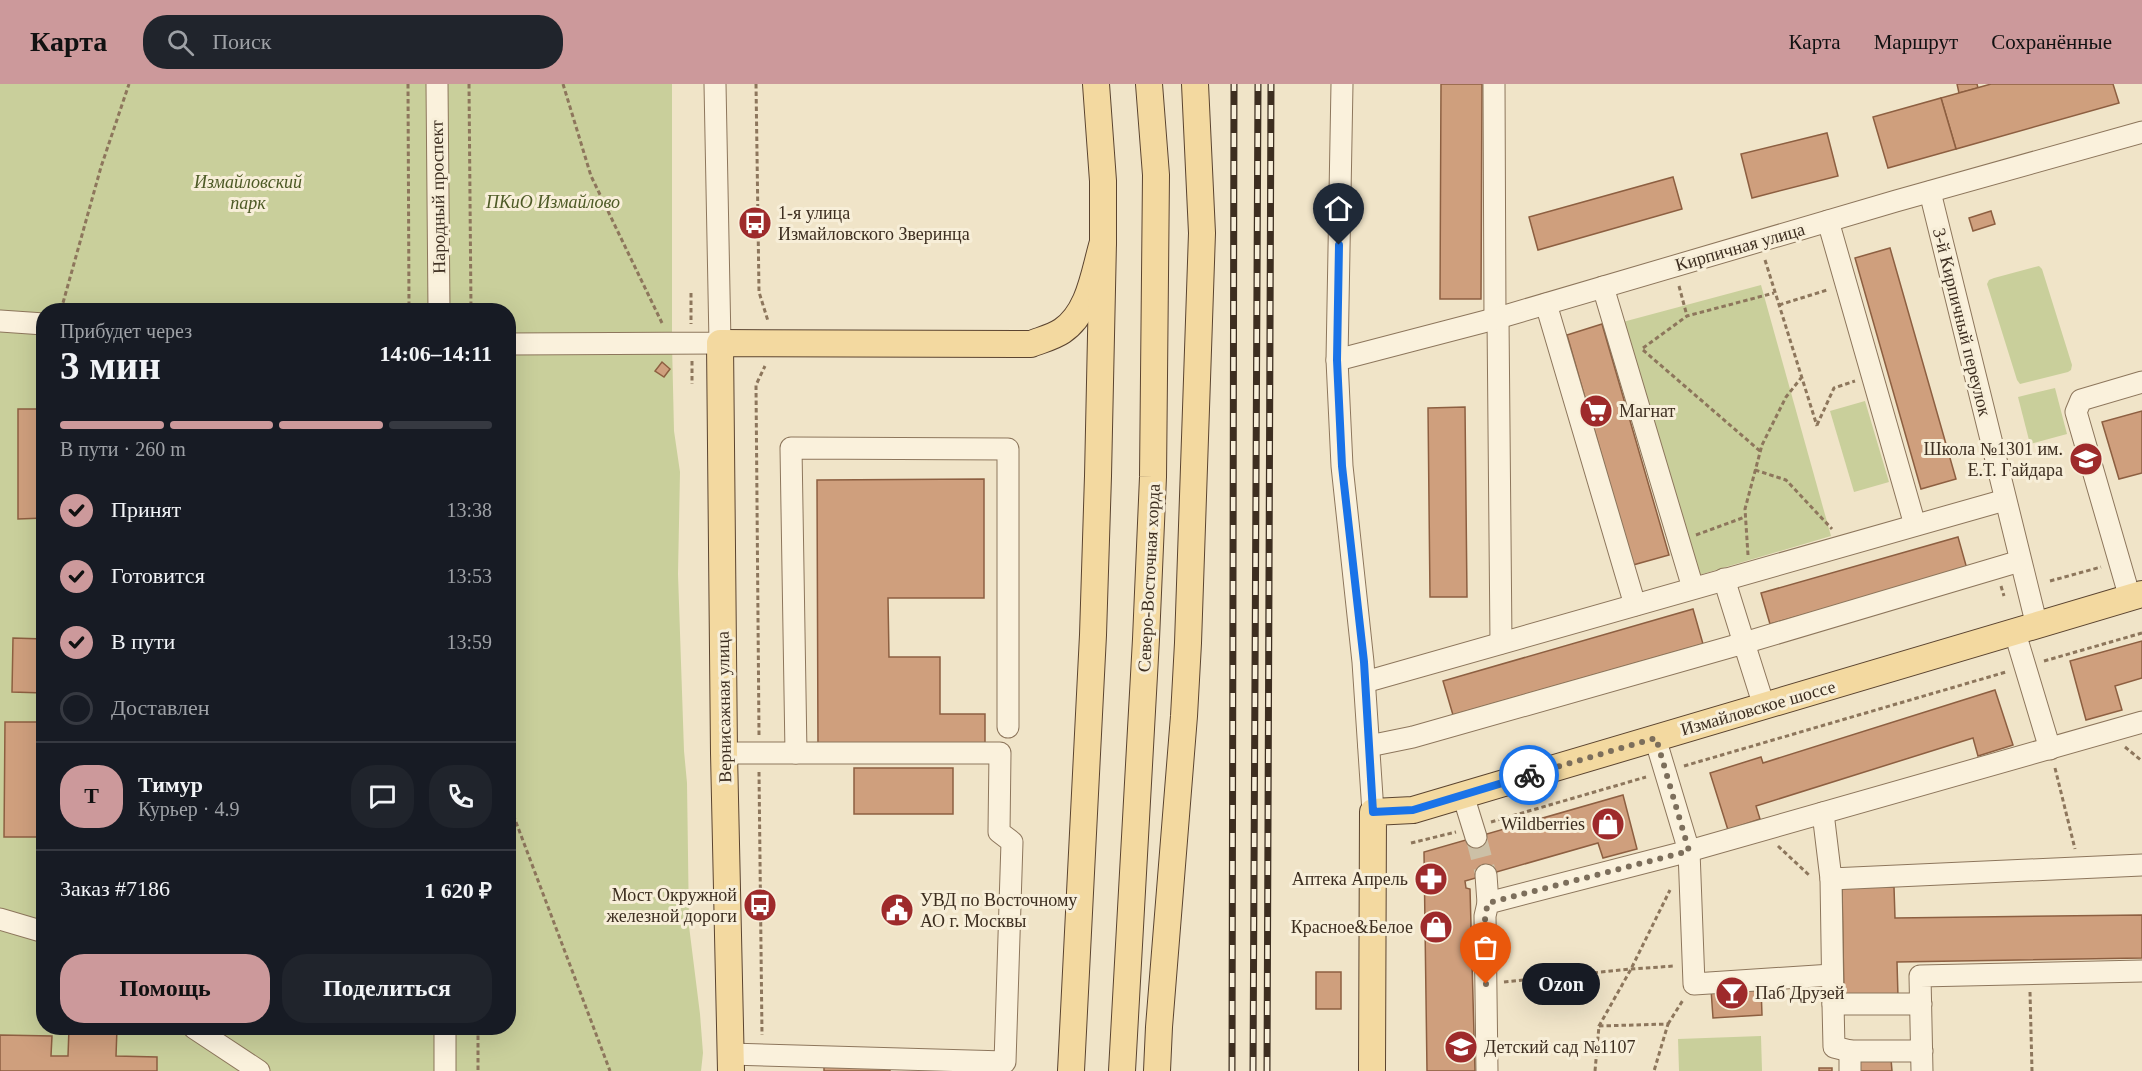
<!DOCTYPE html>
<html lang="ru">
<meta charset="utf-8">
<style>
:root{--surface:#171b24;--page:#20242c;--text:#f1f3f6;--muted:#9ea1a6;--line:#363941;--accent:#cc999b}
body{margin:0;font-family:Georgia,serif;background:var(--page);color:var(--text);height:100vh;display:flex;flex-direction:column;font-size:22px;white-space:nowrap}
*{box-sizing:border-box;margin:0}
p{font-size:20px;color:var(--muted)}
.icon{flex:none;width:33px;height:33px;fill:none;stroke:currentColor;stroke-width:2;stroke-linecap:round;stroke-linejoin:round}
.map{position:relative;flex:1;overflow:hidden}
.side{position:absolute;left:36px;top:219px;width:480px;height:732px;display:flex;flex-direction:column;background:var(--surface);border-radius:24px;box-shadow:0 6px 24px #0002}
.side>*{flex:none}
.pin{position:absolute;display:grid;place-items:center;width:51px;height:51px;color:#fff;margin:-62px -26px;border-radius:50% 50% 50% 0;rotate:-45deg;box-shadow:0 0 6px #0007}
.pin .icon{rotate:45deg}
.courier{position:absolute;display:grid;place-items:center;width:60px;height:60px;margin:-30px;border:4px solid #1a73e8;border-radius:50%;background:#fff;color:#222;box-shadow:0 2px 8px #0007}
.bubble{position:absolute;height:42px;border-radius:21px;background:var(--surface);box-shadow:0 6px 24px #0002;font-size:20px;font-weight:800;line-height:42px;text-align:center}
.head em{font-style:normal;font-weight:800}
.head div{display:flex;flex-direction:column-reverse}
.head{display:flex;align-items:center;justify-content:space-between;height:102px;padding:0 24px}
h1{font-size:39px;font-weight:800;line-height:45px}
.bar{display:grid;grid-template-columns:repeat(4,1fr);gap:9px 6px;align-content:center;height:72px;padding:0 24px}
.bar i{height:8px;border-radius:4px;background:var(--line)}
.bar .selected{background:var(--accent)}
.bar p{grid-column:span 4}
.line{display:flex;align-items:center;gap:15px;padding:0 24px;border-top:2px solid var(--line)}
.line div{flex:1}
.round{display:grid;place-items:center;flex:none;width:63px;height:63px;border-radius:24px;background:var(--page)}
ol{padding:0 24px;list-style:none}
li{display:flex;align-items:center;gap:18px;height:66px}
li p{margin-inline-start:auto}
li .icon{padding:6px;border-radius:50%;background:var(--accent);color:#111;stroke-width:4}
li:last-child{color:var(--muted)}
li i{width:33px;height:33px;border:3px solid var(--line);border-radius:50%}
.primary-button{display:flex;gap:12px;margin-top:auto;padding:12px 24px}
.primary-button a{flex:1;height:69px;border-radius:24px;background:var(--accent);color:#111;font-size:24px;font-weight:800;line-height:69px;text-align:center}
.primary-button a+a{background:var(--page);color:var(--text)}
header{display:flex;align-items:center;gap:36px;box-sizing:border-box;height:84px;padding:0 30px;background:var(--accent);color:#111}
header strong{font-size:28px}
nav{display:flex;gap:33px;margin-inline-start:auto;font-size:21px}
.search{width:420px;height:54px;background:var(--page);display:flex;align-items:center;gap:15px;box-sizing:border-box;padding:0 21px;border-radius:24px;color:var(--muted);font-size:22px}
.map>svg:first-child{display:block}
.green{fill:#c9cf9b;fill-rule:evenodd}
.building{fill:#cf9f7d;stroke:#8d5f41;stroke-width:1.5}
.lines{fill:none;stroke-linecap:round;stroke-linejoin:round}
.minor-tunnel{stroke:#ccc0a6;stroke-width:21;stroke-dasharray:21 10;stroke-linecap:butt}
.minor-casing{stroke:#8d765c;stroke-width:23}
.major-casing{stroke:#5b4430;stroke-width:28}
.path{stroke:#8d765c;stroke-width:3;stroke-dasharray:4.5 3;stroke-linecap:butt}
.minor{stroke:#faf1dc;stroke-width:21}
.major{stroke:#f3d9a0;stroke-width:26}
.rail-casing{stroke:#3d2e20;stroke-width:7}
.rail{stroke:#f7eed8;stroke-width:4.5;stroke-dasharray:14;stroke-linecap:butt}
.done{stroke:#7c6e5b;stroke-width:6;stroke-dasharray:0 10.8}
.route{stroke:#1a73e8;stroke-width:8}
.labels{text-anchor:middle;stroke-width:6;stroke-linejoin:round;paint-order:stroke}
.park-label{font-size:18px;font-style:italic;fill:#4d5a26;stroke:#f7eed8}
.street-label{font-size:18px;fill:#3d2e20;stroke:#f7eed8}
.poi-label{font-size:18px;fill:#3d2e20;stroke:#f7eed8;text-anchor:start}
</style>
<header>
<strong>Карта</strong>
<div class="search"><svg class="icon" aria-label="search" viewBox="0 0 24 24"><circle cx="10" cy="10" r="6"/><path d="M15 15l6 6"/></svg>Поиск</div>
<nav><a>Карта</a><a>Маршрут</a><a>Сохранённые</a></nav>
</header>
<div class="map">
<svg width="2142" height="987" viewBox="0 0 2142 987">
<rect width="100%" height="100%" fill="#f0e4c8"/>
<g class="green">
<path d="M0,0H672V260L674,347L680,388L678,490L684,667L687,699L689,842L700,930L703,969L701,987H0ZM44,226H508V944H44Z"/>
<path d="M2039,182L2042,185L2072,281L2071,286L2068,288L2020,300L2017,296L1987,200L1989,196L1994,194Z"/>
<path d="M1761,201L1831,452L1699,491L1619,239Z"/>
<path d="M2055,304L2067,350L2030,360L2018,313Z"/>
<path d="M1865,317L1889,398L1854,408L1830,327Z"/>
<path d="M1761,952L1762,987H1679L1678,955Z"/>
</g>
<g class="building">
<path d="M1441,0H1482L1481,215H1440Z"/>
<path d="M1957,0H1977L1978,4L1959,9Z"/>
<path d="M1991,0H2113L2119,19L1956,65L1941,14Z"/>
<path d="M1941,14L1956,65L1888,84L1873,33Z"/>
<path d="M1827,49L1838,92L1752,114L1741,70Z"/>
<path d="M1673,93L1682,125L1538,166L1529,133Z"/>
<path d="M1991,127L1995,140L1973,147L1969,134Z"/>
<path d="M1890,164L1956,395L1921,405L1855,174Z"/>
<path d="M1602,240L1669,471L1633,481L1567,251Z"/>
<path d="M662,278L670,285L664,293L655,287Z"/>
<path d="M37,285H44V434L18,435V325H37Z"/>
<path d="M1465,323L1467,513H1430L1428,324Z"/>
<path d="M2142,327V389L2119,395L2102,338Z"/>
<path d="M984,395V514H888L889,573H940V630H985V662L818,663L817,396Z"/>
<path d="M1958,453L1967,485L1770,540L1761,509Z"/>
<path d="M1693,525L1703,560L1453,631L1443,597Z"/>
<path d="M13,554L44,555V609L12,608Z"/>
<path d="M2142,557V594L2115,602L2122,626L2086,636L2070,577Z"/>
<path d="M1995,606L2013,661L1978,672L1973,654L1756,722L1760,735L1728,746L1710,689L1761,673L1763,679Z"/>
<path d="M5,638H44V753H4Z"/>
<rect x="854" y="684" width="99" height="46"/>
<path d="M1623,711L1637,765L1603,774L1598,759L1465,797L1466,804L1470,805L1475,987H1427L1424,768Z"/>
<path d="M1842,803H1894L1895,834L2142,831V874L1897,878L1898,913H1844Z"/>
<rect x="1316" y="888" width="25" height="37"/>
<path d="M1761,902L1762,931L1713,934L1711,905Z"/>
<path d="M69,944H117L116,972L157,973V987H0V951L52,952L51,972H68Z"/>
<path d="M1860,975H1891L1892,987H1860Z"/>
<rect x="824" y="983" width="66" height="4"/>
<rect x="1819" y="984" width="13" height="3"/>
</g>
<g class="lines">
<path class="minor-tunnel" d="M1476,753L1486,791"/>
<defs>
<g id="minor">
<path d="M437,0L439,226"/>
<path d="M1342,0L1337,276L1342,382L1363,578L1373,728"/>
<path d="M1494,0L1495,235"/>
<path d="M1930,108L2037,542"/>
<path d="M1828,137L1915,441"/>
<path d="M1603,203L1693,504"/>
<path d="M1546,220L1635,521"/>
<path d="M1498,234L1501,559"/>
<path d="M0,237L44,240"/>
<path d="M508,260L720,259L715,0"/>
<path d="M1337,276L1498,234L1896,117L2142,48"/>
<path d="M1724,495L1744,559L2020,477"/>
<path d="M2130,514L2076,328L2081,316L2142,298"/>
<path d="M2015,549L2050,665"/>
<path d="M1365,598L2005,416"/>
<path d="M1655,654L1689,767L1694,900L1832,891"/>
<path d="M1369,662L1413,653L1744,559L1764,622"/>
<path d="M724,669H1000L999,748L1012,758L1005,978L730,970"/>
<path d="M796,669L791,364L1008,365V643"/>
<path d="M1463,711L1476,753"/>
<path d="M1823,729L1831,795L2142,781"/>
<path d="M1486,791L1488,819"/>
<path d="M1831,795L1833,920H1921"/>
<path d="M0,835L44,848"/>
<path d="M1833,920L1834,963L1850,967"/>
<path d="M194,944L259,987"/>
<path d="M445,944V987"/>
<path d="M1487,987L1485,832L1488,819L1689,767L2142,638"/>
<path d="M1850,987V967H1922"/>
<path d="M1922,987L1920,892L2142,887"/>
</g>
<g id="major">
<path d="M731,987L724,669L720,259L1031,260C1041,256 1053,253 1062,247C1090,228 1094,188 1103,158"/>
<path d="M1071,987L1093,551L1098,392L1103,158V97L1096,0"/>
<path d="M1122,987L1146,555L1153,393L1156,91L1149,0"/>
<path d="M1157,987L1159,943L1184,632L1188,559L1202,149L1195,0"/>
<path d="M1372,987L1373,728L1413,726L2142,510"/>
</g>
</defs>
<use href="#minor" class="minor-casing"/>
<use href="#major" class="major-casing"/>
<g class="path">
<path d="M408,0L409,226"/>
<path d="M469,0L471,226"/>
<path d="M563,0L591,92L662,239"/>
<path d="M756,0L759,208L768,237"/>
<path d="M1765,176L1817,342"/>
<path d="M1679,202L1687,232"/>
<path d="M691,209V240"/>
<path d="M1779,221L1827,206"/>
<path d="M61,226L101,83L129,0"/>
<path d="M1643,264L1687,232L1774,209"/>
<path d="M1643,266L1760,367"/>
<path d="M692,277V300"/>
<path d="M1817,341L1834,304L1855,297"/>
<path d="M1755,386L1786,396L1832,445"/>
<path d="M1696,451L1745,433"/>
<path d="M1748,471L1745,425L1762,361L1786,313L1801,294"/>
<path d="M2050,497L2101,483"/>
<path d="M2001,502L2004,512"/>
<path d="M2044,577L2142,549"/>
<path d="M759,651L756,301L765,282"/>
<path d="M2125,663L2142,677"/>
<path d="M1684,682L2006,588"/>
<path d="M2055,684L2075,765"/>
<path d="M759,688L762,951"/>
<path d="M508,717L610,987"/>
<path d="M1491,738L1646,693"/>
<path d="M1411,759L1456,748"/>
<path d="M1778,762L1810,792"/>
<path d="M1504,898L1631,885L1674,882"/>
<path d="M2030,908L2032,987"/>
<path d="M1668,940L1683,916"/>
<path d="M1599,942L1668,940L1654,987"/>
<path d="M478,944V987"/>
<path d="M1595,987L1599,942L1631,885L1670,806"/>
</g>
<use href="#minor" class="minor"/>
<use href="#major" class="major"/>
<defs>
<g id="rail">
<path d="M1232,987L1234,0"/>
<path d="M1253,987L1258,0"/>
<path d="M1267,987L1271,0"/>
</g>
</defs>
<use href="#rail" class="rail-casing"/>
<use href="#rail" class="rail"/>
</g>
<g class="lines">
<path class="done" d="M1486,900L1485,832L1488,819L1689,767L1656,654L1529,691"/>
<path class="route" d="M1339,161L1337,276L1342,382L1364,578L1373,728L1413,726L1529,691"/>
</g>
<defs>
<symbol id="bus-disc" viewBox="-11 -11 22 22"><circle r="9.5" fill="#9e2a2b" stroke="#f7eed8"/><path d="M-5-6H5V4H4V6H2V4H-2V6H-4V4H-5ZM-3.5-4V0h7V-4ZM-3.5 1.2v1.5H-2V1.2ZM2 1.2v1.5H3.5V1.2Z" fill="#fff"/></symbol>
<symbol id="supermarket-disc" viewBox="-11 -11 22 22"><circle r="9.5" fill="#9e2a2b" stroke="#f7eed8"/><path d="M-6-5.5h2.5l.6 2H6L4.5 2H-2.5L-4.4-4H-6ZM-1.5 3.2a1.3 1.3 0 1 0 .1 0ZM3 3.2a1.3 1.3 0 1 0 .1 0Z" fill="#fff"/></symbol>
<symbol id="school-disc" viewBox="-11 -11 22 22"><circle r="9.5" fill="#9e2a2b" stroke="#f7eed8"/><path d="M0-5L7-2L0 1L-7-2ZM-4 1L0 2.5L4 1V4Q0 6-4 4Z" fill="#fff"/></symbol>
<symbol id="shop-disc" viewBox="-11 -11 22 22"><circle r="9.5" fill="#9e2a2b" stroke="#f7eed8"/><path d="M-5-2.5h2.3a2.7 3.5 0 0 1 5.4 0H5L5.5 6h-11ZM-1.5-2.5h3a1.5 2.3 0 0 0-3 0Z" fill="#fff"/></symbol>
<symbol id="pharmacy-disc" viewBox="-11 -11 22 22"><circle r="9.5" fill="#9e2a2b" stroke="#f7eed8"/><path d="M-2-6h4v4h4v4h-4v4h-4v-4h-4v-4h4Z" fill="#fff"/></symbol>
<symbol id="civic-disc" viewBox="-11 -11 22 22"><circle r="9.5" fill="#9e2a2b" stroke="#f7eed8"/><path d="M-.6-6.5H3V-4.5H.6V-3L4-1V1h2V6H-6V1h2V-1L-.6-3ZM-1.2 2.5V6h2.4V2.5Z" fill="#fff"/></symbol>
<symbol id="bar-disc" viewBox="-11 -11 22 22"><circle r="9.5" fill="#9e2a2b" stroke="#f7eed8"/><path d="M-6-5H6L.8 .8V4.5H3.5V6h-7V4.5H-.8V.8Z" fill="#fff"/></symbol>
</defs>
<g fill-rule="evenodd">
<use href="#bus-disc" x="736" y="120" width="38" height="38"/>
<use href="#supermarket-disc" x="1577" y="308" width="38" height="38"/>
<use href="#school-disc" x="2067" y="356" width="38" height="38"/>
<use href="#shop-disc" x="1589" y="721" width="38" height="38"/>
<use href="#pharmacy-disc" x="1412" y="776" width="38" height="38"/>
<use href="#bus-disc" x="741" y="802" width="38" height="38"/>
<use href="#civic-disc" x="878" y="807" width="38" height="38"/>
<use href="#shop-disc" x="1417" y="824" width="38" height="38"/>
<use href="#bar-disc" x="1713" y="890" width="38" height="38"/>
<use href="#school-disc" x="1442" y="944" width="38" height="38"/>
</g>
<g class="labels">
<g class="park-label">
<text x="248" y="104">Измайловский<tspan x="248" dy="21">парк</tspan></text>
<text x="553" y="124">ПКиО Измайлово</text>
</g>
<g class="street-label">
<text transform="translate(438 113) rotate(-91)" y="6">Народный проспект</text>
<text transform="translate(1740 163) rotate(-16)" y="6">Кирпичная улица</text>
<text transform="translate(1962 238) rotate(76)" y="6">3-й Кирпичный переулок</text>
<text transform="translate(1149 494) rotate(-87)" y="6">Северо-Восточная хорда</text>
<text transform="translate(724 623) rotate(-91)" y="6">Вернисажная улица</text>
<text transform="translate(1758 624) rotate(-16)" y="6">Измайловское шоссе</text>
</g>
<g class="poi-label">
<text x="778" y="135">1-я улица<tspan x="778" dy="21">Измайловского Зверинца</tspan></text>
<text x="1619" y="333">Магнат</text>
<text x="2063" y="371" text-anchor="end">Школа №1301 им.<tspan x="2063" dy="21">Е.Т. Гайдара</tspan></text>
<text x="1585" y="746" text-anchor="end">Wildberries</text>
<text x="1408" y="801" text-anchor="end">Аптека Апрель</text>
<text x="737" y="817" text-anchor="end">Мост Окружной<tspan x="737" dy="21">железной дороги</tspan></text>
<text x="920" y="822">УВД по Восточному<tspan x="920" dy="21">АО г. Москвы</tspan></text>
<text x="1413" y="849" text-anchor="end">Красное&amp;Белое</text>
<text x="1755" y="915">Паб Друзей</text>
<text x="1484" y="969">Детский сад №1107</text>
</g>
</g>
</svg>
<div class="pin" style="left:1486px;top:900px;background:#ea580c"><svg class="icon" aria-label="bag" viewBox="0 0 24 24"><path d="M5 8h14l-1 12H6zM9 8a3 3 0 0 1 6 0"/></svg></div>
<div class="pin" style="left:1339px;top:161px;background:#1f2937"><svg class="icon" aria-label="home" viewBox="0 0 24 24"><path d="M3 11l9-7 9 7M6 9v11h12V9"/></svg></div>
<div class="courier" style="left:1529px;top:691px"><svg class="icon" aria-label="bike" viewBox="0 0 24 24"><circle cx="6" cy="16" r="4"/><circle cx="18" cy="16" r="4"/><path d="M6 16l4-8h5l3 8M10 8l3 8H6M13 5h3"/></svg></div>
<div class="bubble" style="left:1522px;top:879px;width:78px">Ozon</div>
<section class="side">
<div class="head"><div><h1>3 мин</h1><p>Прибудет через</p></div><em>14:06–14:11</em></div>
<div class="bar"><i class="selected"></i><i class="selected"></i><i class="selected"></i><i></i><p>В пути · 260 m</p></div>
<ol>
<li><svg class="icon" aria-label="check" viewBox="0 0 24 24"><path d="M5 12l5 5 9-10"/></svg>Принят<p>13:38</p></li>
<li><svg class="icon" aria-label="check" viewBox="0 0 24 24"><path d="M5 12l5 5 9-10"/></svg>Готовится<p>13:53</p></li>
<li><svg class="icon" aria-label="check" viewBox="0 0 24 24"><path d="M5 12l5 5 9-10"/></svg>В пути<p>13:59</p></li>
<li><i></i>Доставлен</li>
</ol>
<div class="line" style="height:108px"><b class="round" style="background:var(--accent);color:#111">Т</b><div><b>Тимур</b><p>Курьер · 4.9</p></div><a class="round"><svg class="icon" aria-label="chat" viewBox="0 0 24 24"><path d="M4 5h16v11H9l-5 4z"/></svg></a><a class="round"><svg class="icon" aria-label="phone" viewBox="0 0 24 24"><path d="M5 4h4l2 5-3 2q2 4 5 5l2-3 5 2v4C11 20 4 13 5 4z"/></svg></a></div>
<div class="line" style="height:78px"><div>Заказ #7186</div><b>1 620 ₽</b></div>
<div class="primary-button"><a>Помощь</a><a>Поделиться</a></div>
</section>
</div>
